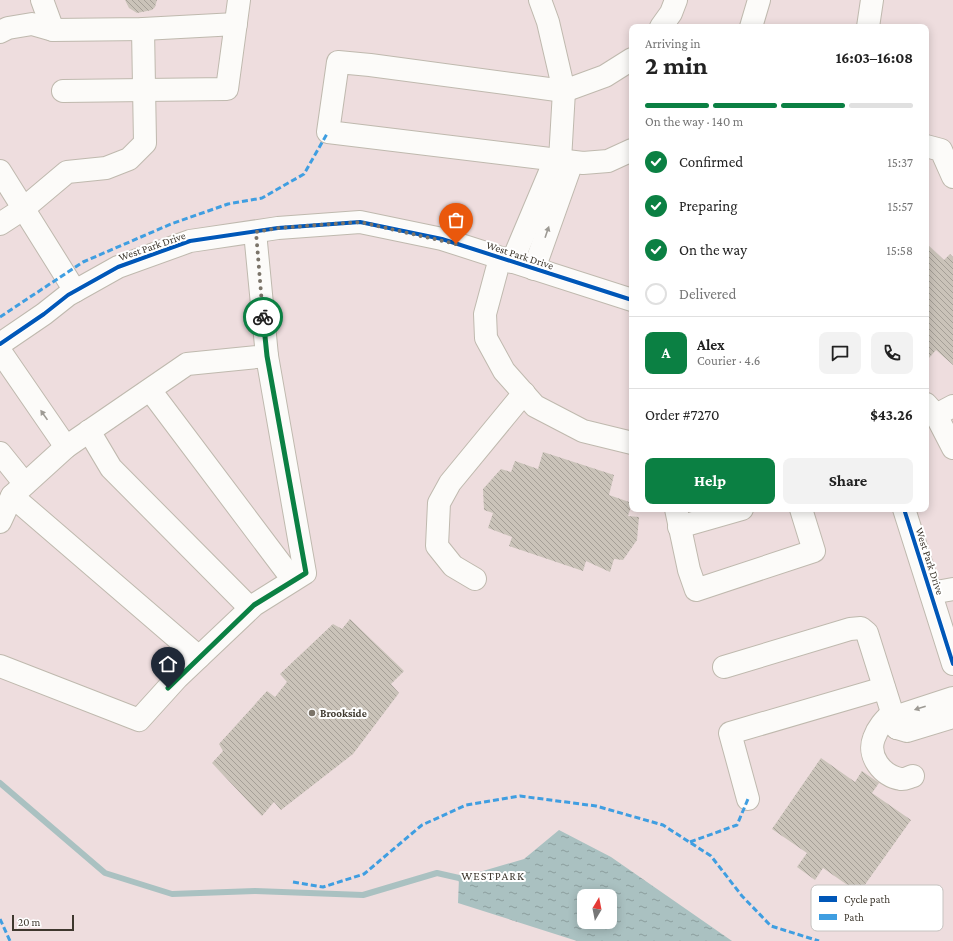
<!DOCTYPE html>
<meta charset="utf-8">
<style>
:root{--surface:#fff;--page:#f2f2f2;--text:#222;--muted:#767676;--line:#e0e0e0;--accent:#0b8043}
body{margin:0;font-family:"Crimson Pro",serif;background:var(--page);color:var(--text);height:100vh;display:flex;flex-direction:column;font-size:15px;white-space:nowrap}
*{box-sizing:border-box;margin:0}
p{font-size:13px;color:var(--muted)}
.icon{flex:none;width:22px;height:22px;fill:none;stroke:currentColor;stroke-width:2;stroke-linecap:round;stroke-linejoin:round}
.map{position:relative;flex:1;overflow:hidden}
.sheet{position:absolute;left:629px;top:24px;width:300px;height:488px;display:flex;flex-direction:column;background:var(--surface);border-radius:8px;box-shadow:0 2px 10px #0003}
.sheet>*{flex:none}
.needle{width:26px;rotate:10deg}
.controls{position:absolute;left:577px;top:889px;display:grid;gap:8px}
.controls a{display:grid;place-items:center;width:40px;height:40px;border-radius:8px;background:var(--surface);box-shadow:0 2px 10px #0003;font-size:20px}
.scale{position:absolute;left:12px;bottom:10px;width:62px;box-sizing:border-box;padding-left:4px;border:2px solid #3e382e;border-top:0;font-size:11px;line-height:14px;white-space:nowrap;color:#3e382e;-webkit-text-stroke:3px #fff;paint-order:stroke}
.pin{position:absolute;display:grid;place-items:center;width:34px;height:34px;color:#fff;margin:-41px -17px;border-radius:50% 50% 50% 0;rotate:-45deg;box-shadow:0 0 4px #0007}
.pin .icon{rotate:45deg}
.courier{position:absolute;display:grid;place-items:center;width:40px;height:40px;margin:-20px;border:3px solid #0b8043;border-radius:50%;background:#fff;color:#222;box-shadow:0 1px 5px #0007}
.summary em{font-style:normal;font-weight:700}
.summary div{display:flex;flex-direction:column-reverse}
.summary{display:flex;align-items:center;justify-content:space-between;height:68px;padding:0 16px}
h1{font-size:26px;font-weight:700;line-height:30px}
.bar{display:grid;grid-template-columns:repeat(4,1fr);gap:6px 4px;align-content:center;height:48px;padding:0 16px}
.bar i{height:5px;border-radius:3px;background:var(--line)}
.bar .current{background:var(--accent)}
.bar p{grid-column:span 4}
.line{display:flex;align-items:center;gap:10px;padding:0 16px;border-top:1px solid var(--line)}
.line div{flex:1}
.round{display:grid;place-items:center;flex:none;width:42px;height:42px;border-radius:8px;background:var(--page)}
ol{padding:0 16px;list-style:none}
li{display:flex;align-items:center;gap:12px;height:44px}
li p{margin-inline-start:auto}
li .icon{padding:4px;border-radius:50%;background:var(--accent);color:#fff;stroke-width:4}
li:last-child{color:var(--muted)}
li i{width:22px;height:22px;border:2px solid var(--line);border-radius:50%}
.button{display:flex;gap:8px;margin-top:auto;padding:8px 16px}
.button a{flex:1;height:46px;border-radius:8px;background:var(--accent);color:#fff;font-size:16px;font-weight:700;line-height:46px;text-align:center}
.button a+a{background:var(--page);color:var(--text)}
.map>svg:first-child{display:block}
.commercial{fill:#eeddde;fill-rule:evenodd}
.water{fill:url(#water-ripples);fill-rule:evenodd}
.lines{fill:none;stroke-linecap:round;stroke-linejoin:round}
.stream{stroke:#aac1c1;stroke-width:6}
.building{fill:url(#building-back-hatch)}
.minor-casing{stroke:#bfb9ae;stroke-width:24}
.minor{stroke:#fcfbf9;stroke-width:22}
.quiet{stroke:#3f9ee1;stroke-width:3;stroke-dasharray:6 3;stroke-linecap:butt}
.cycleway-casing{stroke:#fff;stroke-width:6}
.cycleway{stroke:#0057b8;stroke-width:4}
.oneway{fill:#9d9a94}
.done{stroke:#7b7469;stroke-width:4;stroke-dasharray:0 7.2}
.route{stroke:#0b8043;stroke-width:5}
.poi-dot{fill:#7b7469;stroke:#fff;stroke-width:1.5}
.labels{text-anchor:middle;stroke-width:4;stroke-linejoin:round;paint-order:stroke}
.street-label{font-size:11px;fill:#3e382e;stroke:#fff}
.poi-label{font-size:11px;font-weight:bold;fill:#3e382e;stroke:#fff;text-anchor:start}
.neighbourhood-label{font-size:12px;letter-spacing:1px;fill:#3e382e;stroke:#fff}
.key{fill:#fff;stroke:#c5c3c0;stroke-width:1}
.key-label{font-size:11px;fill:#3e382e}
</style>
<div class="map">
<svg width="953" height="941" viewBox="0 0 953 941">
<defs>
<pattern id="water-ripples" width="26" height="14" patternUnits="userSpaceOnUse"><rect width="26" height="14" fill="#aac1c1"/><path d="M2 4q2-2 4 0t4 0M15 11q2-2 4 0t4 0" fill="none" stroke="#8c9e9d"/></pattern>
<pattern id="building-back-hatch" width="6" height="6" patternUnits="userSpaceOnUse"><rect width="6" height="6" fill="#cac3b9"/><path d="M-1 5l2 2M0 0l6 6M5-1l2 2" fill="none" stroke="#a59f97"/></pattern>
</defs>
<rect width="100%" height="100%" fill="#ede4d7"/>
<path class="commercial" d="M0,0H953V941H0ZM632,27H926V509H632ZM584,896H610V922H584Z"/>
<path class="water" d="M559,830L611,857L732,941H577L458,903L459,878L524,859ZM584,896H610V922H584Z"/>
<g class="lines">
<path class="stream" d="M0,783L105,873L172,894L255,891L363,895L437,873L459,878L465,882"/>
</g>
<g class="building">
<path d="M125,0H157L155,7L152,10L137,13L129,8Z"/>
<path d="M926,243L944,260L950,254L953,257V365L936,350L929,358L926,355Z"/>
<path d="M543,452L614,475L609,495L632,503L628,516L639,517L637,540L623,560L614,559L610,572L586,561L583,571L509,546L512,537L488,528L493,513L484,510L483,489L501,469L511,472L515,461L538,469Z"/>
<path d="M350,619L404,671L391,684L399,693L353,754L281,810L274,802L262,816L212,763L223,751L219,744L267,691L275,697L287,682L280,674L333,624L342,629Z"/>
<path d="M821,758L855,782L862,771L879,783L872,793L911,820L859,893L823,868L815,880L797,867L807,853L772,829Z"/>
</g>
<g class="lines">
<defs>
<g id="minor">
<path d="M42,0L53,30"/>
<path d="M540,0L548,22L564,91L560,160"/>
<path d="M661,27L671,13L676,0"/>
<path d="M751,27L759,0"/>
<path d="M868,27L872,0"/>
<path d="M0,32L8,28L32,24L53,30L143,29L236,24"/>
<path d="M632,59L605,76L564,91L370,65L338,62L328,132L583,163L608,161L632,150"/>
<path d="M63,91L227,89L239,0"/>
<path d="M926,146L941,150L953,177"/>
<path d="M0,171L75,291"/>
<path d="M0,224L23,209L67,172L106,168L129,159L145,143L143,29"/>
<path d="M500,258L485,314L486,338L504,371L535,406L583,431L632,443"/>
<path d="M512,262L555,160"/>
<path d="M534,269L572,162"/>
<path d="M0,344L44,314L68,295L118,267L190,241L278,228L360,222L442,239L632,300"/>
<path d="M0,351L66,447"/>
<path d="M150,390L293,580"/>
<path d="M926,404L936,415L953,448"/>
<path d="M936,415L953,406"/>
<path d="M89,431L111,468L250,608"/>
<path d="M0,453L25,484"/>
<path d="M12,496L199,657"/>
<path d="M676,509L689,570L696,590L814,551L801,509"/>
<path d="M904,509L953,664"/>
<path d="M0,522L12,496L66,447L187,364L267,356L255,232"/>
<path d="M679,527L742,509"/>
<path d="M475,579L453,566L437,546L439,503L450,483L524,393"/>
<path d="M931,593L953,589"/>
<path d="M0,666L139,720L177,678L254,605L305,573L267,356"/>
<path d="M724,667L850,629L861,628L867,633L897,728"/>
<path d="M892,713C884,721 878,727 874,738C867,756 882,776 901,779C904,780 909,777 913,776"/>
<path d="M897,728L901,715L953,698"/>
<path d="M897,728L907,731L953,717"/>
<path d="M748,799L730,733L884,688"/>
</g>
</defs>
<use href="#minor" class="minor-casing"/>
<use href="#minor" class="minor"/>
<g class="quiet">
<path d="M0,317L83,262L171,224L228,204L262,198L304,174L328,132"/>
<path d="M690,842L737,825L748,799"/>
<path d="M293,882L323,887L364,874L422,825L466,805L520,796L596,806L663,825L711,856L742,896L771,926L819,941"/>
<path d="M0,919L10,941"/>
</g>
<defs>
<g id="cycleway">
<path d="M0,344L44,314L68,295L118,267L190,241L278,228L360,222L442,239L632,300"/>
<path d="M904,509L953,664"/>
</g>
</defs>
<use href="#cycleway" class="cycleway-casing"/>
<use href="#cycleway" class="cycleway"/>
</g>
<defs><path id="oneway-solid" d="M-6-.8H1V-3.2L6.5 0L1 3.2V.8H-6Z"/></defs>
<g class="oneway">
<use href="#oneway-solid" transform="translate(547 232) rotate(-71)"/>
<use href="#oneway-solid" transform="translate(44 415) rotate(-125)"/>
<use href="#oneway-solid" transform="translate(920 708) rotate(162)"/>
</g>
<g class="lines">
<path class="done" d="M263,317L256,232L278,228L360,222L456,244"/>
<path class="route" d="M168,688L254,605L306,573L267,356L263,317"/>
</g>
<circle class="poi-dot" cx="312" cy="713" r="4"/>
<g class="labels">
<g class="street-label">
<text transform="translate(152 246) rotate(-19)" y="4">West Park Drive</text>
<text transform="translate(520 255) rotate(18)" y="4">West Park Drive</text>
<text transform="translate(930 561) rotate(72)" y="4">West Park Drive</text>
</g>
<g class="poi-label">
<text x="320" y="717">Brookside</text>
</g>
<g class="neighbourhood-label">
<text x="493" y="880">WESTPARK</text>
</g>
</g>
<rect x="811" y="885" width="132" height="46" rx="6" class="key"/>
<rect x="819" y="896" width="18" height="6" fill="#0057b8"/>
<rect x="819" y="914" width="18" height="6" fill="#3f9ee1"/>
<g class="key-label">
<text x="844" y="903">Cycle path</text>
<text x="844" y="921">Path</text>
</g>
</svg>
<div class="controls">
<a><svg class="needle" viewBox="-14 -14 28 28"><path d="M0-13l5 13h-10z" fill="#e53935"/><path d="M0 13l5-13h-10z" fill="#767676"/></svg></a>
</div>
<div class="scale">20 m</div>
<div class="pin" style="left:456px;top:244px;background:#ea580c"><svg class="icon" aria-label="bag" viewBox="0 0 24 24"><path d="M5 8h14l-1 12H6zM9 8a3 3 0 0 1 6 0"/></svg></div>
<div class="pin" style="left:168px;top:688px;background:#1f2937"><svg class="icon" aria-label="home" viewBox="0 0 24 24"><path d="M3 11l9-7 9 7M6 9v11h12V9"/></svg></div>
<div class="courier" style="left:263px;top:317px"><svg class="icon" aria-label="bike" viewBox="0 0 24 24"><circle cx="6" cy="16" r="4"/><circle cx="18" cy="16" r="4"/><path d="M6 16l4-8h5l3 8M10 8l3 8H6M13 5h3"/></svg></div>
<section class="sheet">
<div class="summary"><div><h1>2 min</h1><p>Arriving in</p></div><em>16:03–16:08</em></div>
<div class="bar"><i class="current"></i><i class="current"></i><i class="current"></i><i></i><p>On the way · 140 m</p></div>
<ol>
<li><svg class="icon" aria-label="check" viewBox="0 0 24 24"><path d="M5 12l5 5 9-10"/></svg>Confirmed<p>15:37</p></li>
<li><svg class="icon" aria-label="check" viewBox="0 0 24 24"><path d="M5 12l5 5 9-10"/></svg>Preparing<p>15:57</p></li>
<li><svg class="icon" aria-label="check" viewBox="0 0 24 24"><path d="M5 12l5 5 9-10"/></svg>On the way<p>15:58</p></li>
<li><i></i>Delivered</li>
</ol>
<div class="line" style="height:72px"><b class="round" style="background:var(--accent);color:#fff">A</b><div><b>Alex</b><p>Courier · 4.6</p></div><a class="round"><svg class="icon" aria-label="chat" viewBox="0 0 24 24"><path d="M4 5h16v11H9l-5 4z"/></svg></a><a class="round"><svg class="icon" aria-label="phone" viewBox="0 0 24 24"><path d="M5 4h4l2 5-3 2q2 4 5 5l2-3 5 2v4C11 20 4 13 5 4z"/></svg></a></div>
<div class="line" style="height:52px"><div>Order #7270</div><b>$43.26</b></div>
<div class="button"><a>Help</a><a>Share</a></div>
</section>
</div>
